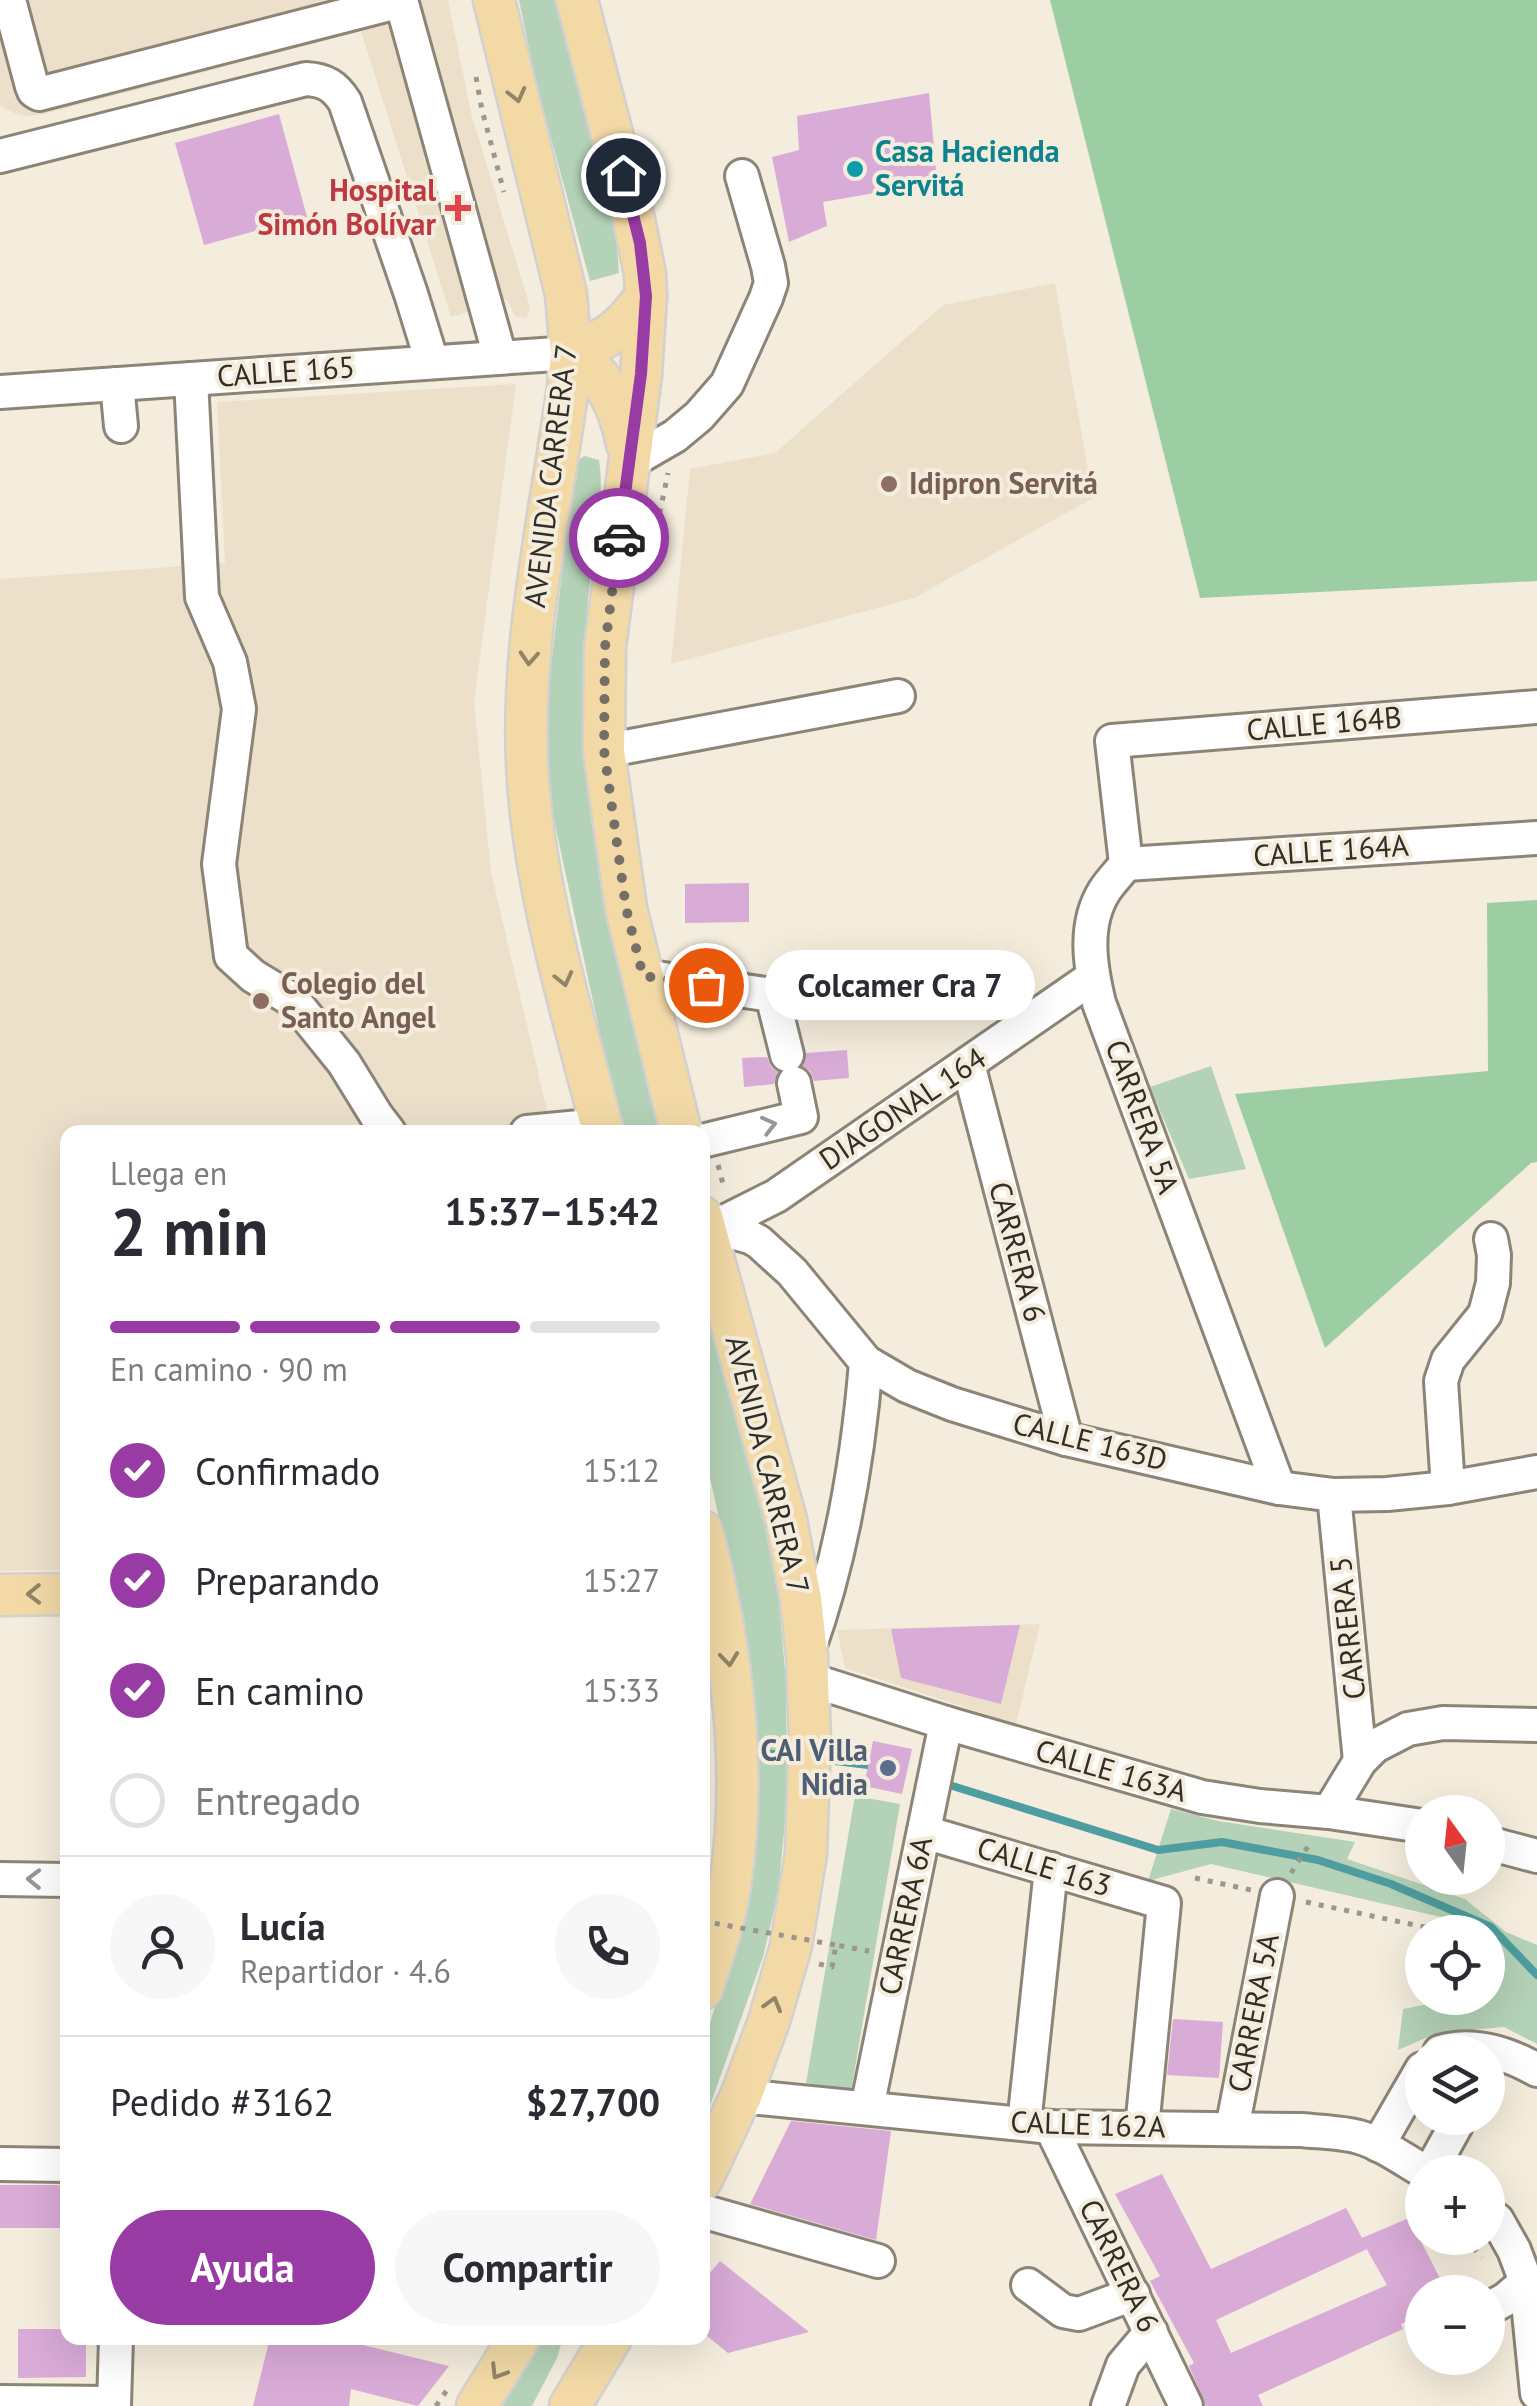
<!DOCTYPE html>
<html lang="es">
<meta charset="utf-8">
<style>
:root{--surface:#fff;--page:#f7f7f7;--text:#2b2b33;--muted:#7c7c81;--line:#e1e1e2;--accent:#983ba4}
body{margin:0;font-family:"PT Sans",sans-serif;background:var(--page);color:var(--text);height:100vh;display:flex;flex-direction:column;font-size:38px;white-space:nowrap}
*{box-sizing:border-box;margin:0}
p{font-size:32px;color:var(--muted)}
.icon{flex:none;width:55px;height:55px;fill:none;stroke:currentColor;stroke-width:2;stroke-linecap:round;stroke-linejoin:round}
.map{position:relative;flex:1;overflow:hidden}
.side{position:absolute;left:60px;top:1125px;width:650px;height:1220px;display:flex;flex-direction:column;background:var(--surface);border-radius:20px;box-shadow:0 10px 40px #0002}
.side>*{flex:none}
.needle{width:65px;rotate:345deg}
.fabs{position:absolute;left:1405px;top:1795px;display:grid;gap:20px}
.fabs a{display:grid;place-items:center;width:100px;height:100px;border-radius:50%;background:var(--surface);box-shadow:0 10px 40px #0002;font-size:50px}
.pin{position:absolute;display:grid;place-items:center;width:85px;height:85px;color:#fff;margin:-42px;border:5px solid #fff;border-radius:50%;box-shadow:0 2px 10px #0007}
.courier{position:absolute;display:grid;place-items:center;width:100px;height:100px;margin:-50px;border:8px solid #983ba4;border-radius:50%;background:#fff;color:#222;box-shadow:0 2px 12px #0007}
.bubble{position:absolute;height:70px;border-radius:35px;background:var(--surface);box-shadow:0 10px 40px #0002;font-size:32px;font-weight:700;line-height:70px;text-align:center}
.overview em{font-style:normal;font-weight:700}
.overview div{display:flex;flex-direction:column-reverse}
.overview{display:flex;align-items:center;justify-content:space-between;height:170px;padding:0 50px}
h1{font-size:65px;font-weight:700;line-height:75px}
.bar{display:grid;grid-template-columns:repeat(4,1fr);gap:15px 10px;align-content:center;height:120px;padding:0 50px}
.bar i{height:12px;border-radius:8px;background:var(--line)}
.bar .current{background:var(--accent)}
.bar p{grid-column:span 4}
.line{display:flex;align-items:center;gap:25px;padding:0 50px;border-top:2px solid var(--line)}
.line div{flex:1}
.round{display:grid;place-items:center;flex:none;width:105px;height:105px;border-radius:52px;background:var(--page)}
ol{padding:0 50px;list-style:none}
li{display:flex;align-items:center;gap:30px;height:110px}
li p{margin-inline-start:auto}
li .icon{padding:10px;border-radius:50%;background:var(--accent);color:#fff;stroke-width:4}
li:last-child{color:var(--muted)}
li i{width:55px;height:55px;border:5px solid var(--line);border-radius:50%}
.primary-button{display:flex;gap:20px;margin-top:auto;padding:20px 50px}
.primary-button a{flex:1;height:115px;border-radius:60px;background:var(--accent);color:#fff;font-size:40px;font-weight:700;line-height:115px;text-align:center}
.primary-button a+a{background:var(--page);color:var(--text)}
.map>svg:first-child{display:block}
.built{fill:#ece0cb}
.green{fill:#b4d2b7}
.forest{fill:#9dcea3}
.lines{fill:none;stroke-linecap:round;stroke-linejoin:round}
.stream{stroke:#4e9da0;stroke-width:8}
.building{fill:#d9abd7;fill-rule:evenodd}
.minor-casing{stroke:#8c8476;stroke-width:38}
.major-casing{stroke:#d2d1d0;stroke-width:45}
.path{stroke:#9c968b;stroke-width:5;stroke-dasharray:5 8;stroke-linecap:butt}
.minor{stroke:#fff;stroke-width:32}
.major{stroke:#f2d9a6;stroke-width:40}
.path-bridge{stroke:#9c968b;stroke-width:5;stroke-dasharray:5 8;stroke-linecap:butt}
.oneway{stroke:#928467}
.oneway2{stroke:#989694}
.done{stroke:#757067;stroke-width:10;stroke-dasharray:0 18}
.route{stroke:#983ba4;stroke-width:12}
.culture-dot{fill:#0f9aa8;stroke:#f4ecdc;stroke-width:4}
.health-dot{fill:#e0444e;stroke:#f4ecdc;stroke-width:4}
.education-dot{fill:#8d6e63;stroke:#f4ecdc;stroke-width:4}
.service-dot{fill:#5c6f8a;stroke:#f4ecdc;stroke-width:4}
.labels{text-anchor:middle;stroke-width:8;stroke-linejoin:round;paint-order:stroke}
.culture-label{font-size:30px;font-weight:bold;fill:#0d838f;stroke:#f4ecdc;text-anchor:start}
.health-label{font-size:30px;font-weight:bold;fill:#be3a42;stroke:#f4ecdc;text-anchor:end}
.street-label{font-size:30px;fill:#312e28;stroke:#f4ecdc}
.education-label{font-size:30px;font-weight:bold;fill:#785e54;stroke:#f4ecdc;text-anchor:start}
.service-label{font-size:30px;font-weight:bold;fill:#4e5e75;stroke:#f4ecdc;text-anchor:end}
</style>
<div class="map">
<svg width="1537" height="2406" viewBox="0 0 1537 2406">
<rect width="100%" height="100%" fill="#f4ecdc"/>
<g class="built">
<path d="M0,0H448L471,113L530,307L528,316L524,318L515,316L507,300L451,317L361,31L40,115L26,116L14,113L0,105Z"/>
<path d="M1055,283L1093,498L914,598L671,664L690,469L775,453L943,305Z"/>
<path d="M516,384L474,702L491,872L552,1132H68L67,1570L0,1571V579L225,563L217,402Z"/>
<path d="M1040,1624L1016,1724L845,1668L837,1630Z"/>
</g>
<g class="green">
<path d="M519,0H554L615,220L619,273L590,281L536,83Z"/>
<path d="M584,456L599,460C605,498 595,535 591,574C583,634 584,697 587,757C593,885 632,1010 662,1132H621L550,801L544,726L575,463Z"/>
<path d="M1211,1066L1246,1169L1189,1179L1150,1087Z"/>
<path d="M702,1285L754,1468L778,1590L786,1682L787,1803L778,1893L763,1957L703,2125V2045L731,1956L725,1545L703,1446Z"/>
<path d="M855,1796L900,1804L851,2091L806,2083Z"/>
<path d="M1171,1809L1218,1821L1355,1842L1347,1859L1465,1899L1506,1932L1537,1945V2044L1504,2027L1437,2033L1398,2050L1403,2009L1460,1998H1488V1932H1459L1458,1921L1211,1864L1148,1881Z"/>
<path d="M542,2338H563L557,2358L532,2406H501Z"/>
</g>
<g class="forest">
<path d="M1050,0H1537V581L1200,598Z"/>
<path d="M1537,900V1162L1531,1163L1325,1348L1235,1094L1488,1071L1487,903Z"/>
</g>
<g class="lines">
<g class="stream">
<path d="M751,1751L796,1757"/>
<path d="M820,1759L876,1766"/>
<path d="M943,1783L1158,1850L1222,1842L1318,1860L1391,1884L1491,1927L1537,1975"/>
</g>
</g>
<g class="building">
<path d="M929,93L937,182L823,202L827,226L789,242L772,157L799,150L797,116Z"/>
<path d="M279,114L307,217L204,245L175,143Z"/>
<path d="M749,883V922L685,923V884Z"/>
<path d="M847,1050L849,1078L814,1081L810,1071L803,1066L806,1053Z"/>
<path d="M767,1057L772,1068L778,1072L774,1084L744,1087L742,1058Z"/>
<path d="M1020,1625L1001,1704L901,1678L891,1629Z"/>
<path d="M873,1741L912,1749L902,1794L864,1786Z"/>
<path d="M1173,2019L1223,2022L1219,2078L1167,2075Z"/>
<path d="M791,2121L891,2131L876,2240L750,2204Z"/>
<path d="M1162,2174L1211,2269L1346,2208L1362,2238L1409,2218L1447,2292H1422V2314L1401,2324L1403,2329L1258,2395L1263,2406H1206L1189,2366L1194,2363L1150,2281L1160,2276L1115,2194ZM1365,2246L1387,2285L1231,2353L1216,2320L1367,2249Z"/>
<rect x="0" y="2185" width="68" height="43"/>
<path d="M720,2261L809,2332L728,2353L702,2332V2282Z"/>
<path d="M18,2329H68V2338H86V2377L18,2378Z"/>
<path d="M270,2338H334L449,2366L418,2406L351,2389L349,2406H253Z"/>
</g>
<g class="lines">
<defs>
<g id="minor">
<path d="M9,0L32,86L34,91L39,94L401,1"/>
<path d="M401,0L500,357"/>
<path d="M0,156L306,79C325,80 335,86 345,102L411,294L432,362"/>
<path d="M191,379L202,597L230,662L239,709L219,864L231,956L253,976L294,1001L344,1063L376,1115L389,1132"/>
<path d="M117,384L121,426"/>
<path d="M0,392L571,353"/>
<path d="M630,462L675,436L699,416L727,384L766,298L771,283L768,266L742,176"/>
<path d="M604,751L898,696"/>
<path d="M1126,864L1537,838"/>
<path d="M643,976L772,995L787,1055"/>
<path d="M968,1064L1066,1439"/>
<path d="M527,1132L601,1125"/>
<path d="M702,1141L801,1117L794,1083"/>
<path d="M706,1231L735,1233L750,1237L759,1242L792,1272L866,1362L907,1386L952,1404L1066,1439L1279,1488L1334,1495L1387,1494L1448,1488L1537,1472"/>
<path d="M706,1231L776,1196L1093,977"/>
<path d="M1279,1488L1099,1003C1090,966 1083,924 1105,890C1111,881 1119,873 1126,864L1112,741L1537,707"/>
<path d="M1448,1488L1441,1381L1448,1360L1485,1314L1493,1283L1494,1255L1491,1239"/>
<path d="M1334,1495L1360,1761"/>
<path d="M808,1651C842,1557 858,1461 866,1362"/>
<path d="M808,1679L946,1723L1202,1797L1260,1806L1329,1812L1422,1826"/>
<path d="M1329,1812L1360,1761L1375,1746L1408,1729L1443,1723L1537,1725"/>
<path d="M924,1832L1164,1903L1142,2128"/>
<path d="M1488,1843L1537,1856"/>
<path d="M0,1879L68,1880"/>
<path d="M1440,2052C1473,2042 1507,2053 1537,2070"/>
<path d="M741,2096L1051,2127L1301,2130C1321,2132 1341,2132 1359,2137C1383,2144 1404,2160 1425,2172"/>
<path d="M867,2108L946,1723"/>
<path d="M1024,2124L1051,1869"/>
<path d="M1051,2127L1186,2406"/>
<path d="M1232,2129L1277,1896"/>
<path d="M1378,2145L1422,2069"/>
<path d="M0,2164L68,2165"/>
<path d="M1430,2172L1460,2118"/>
<path d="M702,2211L878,2261"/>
<path d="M1497,2220L1514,2250L1526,2282L1537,2393"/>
<path d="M1028,2285L1063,2311L1079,2314L1133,2294"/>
<path d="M1488,2309L1506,2299L1526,2282"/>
<path d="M0,2402L114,2403"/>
<path d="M114,2406L116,2338"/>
<path d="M1108,2406L1123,2365L1151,2332"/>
</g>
<g id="major">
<path d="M494,0L566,294L571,353L568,387C549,525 515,664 530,804C541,912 576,1027 603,1132"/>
<path d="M577,0L632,210L645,274L646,296L641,375L605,647L604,751L626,908L681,1132"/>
<path d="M571,353C605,373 620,407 627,444"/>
<path d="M571,353C609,339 622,329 646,296"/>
<path d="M702,1217L786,1520L801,1599L807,1655L810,1740L806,1854L791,1946L769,2021L741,2096L702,2179"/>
<path d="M702,1531C732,1646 748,1767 730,1886C725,1920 713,1955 702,1989"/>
<path d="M0,1595L68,1594"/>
<path d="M477,2406L519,2338"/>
<path d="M570,2406L611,2338"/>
</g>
</defs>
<use href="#minor" class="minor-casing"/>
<use href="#major" class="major-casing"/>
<g class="path">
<path d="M476,77L482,110L504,192"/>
<path d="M657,526L668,473"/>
<path d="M718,1165L724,1188"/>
<path d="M1291,1873L1312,1840"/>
<path d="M1195,1878L1251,1890"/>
<path d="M1306,1902L1448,1932"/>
<path d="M1488,1941L1491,1942"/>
<path d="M819,1964L832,1967L836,1945L869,1951"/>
<path d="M1465,2238L1482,2258"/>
<path d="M436,2406L447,2390"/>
</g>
<use href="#minor" class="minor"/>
<use href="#major" class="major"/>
<path class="path-bridge" d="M702,1921L836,1945"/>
</g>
<defs><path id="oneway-chevron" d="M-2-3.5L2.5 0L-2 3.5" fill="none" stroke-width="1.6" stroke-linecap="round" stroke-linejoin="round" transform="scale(2.5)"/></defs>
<g class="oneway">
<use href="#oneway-chevron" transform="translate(517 95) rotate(76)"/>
<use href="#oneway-chevron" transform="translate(529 658) rotate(94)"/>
<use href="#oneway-chevron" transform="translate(564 979) rotate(76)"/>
<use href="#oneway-chevron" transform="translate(34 1594) rotate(179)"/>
<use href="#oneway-chevron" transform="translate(729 1659) rotate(84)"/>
<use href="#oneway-chevron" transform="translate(773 2004) rotate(-74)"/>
<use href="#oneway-chevron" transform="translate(498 2372) rotate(122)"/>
</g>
<g class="oneway2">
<use href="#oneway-chevron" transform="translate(769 1125) rotate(-14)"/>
<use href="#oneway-chevron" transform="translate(34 1879) rotate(-179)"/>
</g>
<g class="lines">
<path class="done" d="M619,538L605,647L604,750L626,908L643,976L706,985"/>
<path class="route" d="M619,538L641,374L646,296L640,243L623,175"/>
</g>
<circle class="culture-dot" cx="855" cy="169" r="10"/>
<path class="health-dot" d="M453 193h10v10h10v10h-10v10h-10v-10h-10v-10h10z"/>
<g class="education-dot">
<circle cx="889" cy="484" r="10"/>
<circle cx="261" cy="1001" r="10"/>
</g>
<circle class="service-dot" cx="888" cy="1768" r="10"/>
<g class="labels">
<g class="culture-label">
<text x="875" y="162">Casa Hacienda<tspan x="875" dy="34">Servitá</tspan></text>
</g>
<g class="health-label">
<text x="436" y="201">Hospital<tspan x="436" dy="34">Simón Bolívar</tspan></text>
</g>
<g class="street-label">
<text transform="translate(286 372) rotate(-4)" y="10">CALLE 165</text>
<text transform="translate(551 476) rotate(-83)" y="10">AVENIDA CARRERA 7</text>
<text transform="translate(1324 724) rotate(-5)" y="10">CALLE 164B</text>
<text transform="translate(1331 851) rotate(-4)" y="10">CALLE 164A</text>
<text transform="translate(903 1109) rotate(-34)" y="10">DIAGONAL 164</text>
<text transform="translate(1142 1117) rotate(70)" y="10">CARRERA 5A</text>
<text transform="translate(1017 1252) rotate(75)" y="10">CARRERA 6</text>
<text transform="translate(1090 1442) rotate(14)" y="10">CALLE 163D</text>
<text transform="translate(767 1465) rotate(76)" y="10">AVENIDA CARRERA 7</text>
<text transform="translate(1348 1628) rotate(-96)" y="10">CARRERA 5</text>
<text transform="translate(1111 1771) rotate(16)" y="10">CALLE 163A</text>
<text transform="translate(1044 1867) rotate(17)" y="10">CALLE 163</text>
<text transform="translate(906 1916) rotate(-78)" y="10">CARRERA 6A</text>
<text transform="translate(1254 2013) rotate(-79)" y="10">CARRERA 5A</text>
<text transform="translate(1088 2125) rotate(2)" y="10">CALLE 162A</text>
<text transform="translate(1119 2266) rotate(64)" y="10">CARRERA 6</text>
</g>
<g class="education-label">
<text x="909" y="494">Idipron Servitá</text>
<text x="281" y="994">Colegio del<tspan x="281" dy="34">Santo Angel</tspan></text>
</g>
<g class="service-label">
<text x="868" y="1761">CAI Villa<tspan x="868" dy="34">Nidia</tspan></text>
</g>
</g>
</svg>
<div class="fabs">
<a><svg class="needle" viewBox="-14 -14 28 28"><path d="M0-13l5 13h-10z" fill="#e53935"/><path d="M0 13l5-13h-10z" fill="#7c7c81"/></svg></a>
<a><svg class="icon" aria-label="locate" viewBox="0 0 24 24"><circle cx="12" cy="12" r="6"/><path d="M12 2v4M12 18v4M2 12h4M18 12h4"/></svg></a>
<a><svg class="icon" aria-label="layers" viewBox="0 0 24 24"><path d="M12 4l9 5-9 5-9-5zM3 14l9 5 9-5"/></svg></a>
<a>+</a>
<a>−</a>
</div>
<div class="pin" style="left:706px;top:985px;background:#ea580c"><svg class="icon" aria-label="bag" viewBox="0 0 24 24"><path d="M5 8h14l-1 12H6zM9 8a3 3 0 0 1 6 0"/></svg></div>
<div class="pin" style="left:623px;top:175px;background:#1f2937"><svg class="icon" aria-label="home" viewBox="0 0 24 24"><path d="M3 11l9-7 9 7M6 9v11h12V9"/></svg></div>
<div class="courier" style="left:619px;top:538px"><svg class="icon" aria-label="car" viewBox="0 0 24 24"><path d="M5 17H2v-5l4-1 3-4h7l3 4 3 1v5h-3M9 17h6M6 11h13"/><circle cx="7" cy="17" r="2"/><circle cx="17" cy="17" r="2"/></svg></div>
<div class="bubble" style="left:765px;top:950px;width:270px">Colcamer Cra 7</div>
<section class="side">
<div class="overview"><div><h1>2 min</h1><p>Llega en</p></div><em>15:37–15:42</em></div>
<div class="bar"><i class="current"></i><i class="current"></i><i class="current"></i><i></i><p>En camino · 90 m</p></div>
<ol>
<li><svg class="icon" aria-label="check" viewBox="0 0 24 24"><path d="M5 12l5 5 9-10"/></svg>Confirmado<p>15:12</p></li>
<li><svg class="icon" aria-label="check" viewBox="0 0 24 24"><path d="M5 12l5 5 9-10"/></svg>Preparando<p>15:27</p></li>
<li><svg class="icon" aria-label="check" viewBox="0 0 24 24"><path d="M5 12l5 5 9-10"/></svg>En camino<p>15:33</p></li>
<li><i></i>Entregado</li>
</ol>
<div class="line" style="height:180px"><a class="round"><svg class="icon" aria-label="person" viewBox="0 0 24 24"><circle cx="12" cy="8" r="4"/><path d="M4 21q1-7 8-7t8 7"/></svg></a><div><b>Lucía</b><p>Repartidor · 4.6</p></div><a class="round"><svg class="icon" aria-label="phone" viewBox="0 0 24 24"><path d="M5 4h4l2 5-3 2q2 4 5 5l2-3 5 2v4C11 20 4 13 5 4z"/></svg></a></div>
<div class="line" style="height:130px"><div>Pedido #3162</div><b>$27,700</b></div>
<div class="primary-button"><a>Ayuda</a><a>Compartir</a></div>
</section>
</div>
